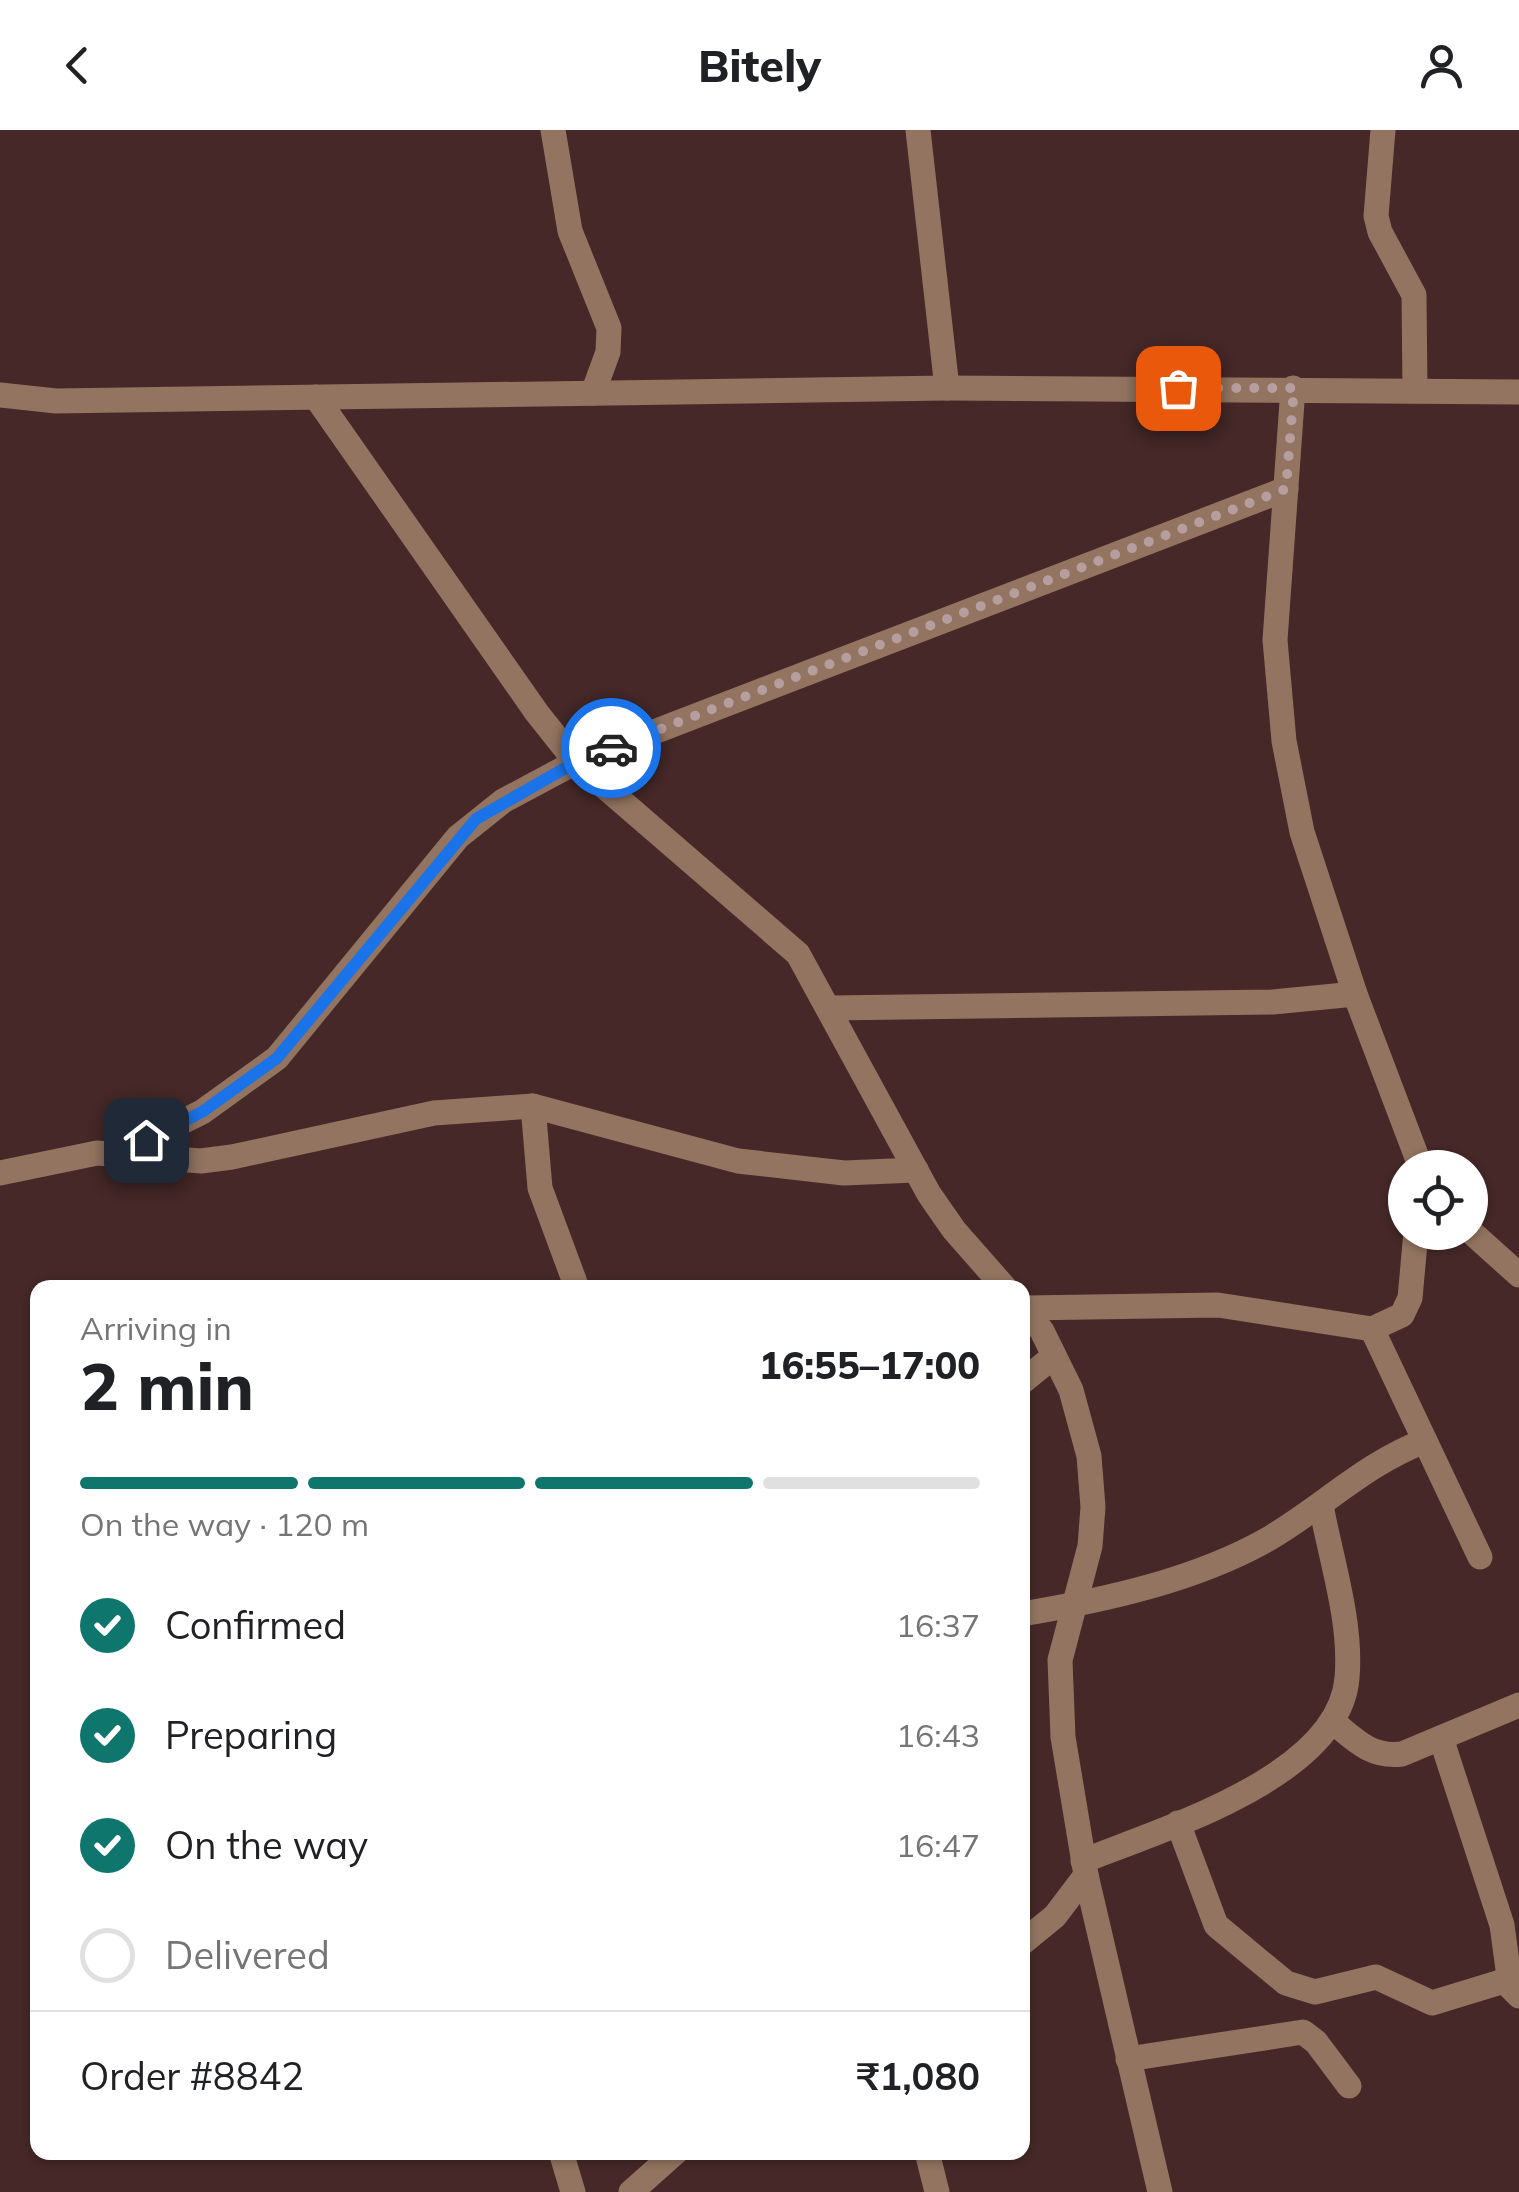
<!DOCTYPE html>
<meta charset="utf-8">
<style>
:root{--surface:#fff;--page:#f2f2f2;--text:#202124;--muted:#757577;--line:#e0e0e0;--accent:#0f766e}
body{margin:0;font-family:Mulish,sans-serif;background:var(--page);color:var(--text);height:100vh;display:flex;flex-direction:column;font-size:38px;white-space:nowrap}
*{box-sizing:border-box;margin:0}
p{font-size:32px;color:var(--muted)}
.icon{flex:none;width:55px;height:55px;fill:none;stroke:currentColor;stroke-width:2;stroke-linecap:round;stroke-linejoin:round}
.map{position:relative;flex:1;overflow:hidden}
.panel{position:absolute;left:30px;top:1150px;width:1000px;height:880px;display:flex;flex-direction:column;background:var(--surface);border-radius:20px;box-shadow:0 2px 8px #0004}
.panel>*{flex:none}
.fabs{position:absolute;left:1388px;top:1020px;display:grid;gap:20px}
.fabs a{display:grid;place-items:center;width:100px;height:100px;border-radius:50%;background:var(--surface);box-shadow:0 2px 8px #0004;font-size:50px}
.pin{position:absolute;display:grid;place-items:center;width:85px;height:85px;color:#fff;margin:-42px;border-radius:20px;box-shadow:0 5px 15px #0006}
.courier{position:absolute;display:grid;place-items:center;width:100px;height:100px;margin:-50px;border:8px solid #1a73e8;border-radius:50%;background:#fff;color:#222;box-shadow:0 2px 12px #0007}
.summary em{font-style:normal;font-weight:800}
.summary div{display:flex;flex-direction:column-reverse}
.summary{display:flex;align-items:center;justify-content:space-between;height:170px;padding:0 50px}
h1{font-size:65px;font-weight:800;line-height:75px}
.bar{display:grid;grid-template-columns:repeat(4,1fr);gap:15px 10px;align-content:center;height:120px;padding:0 50px}
.bar i{height:12px;border-radius:8px;background:var(--line)}
.bar .current{background:var(--accent)}
.bar p{grid-column:span 4}
.line{display:flex;align-items:center;gap:25px;padding:0 50px;border-top:2px solid var(--line)}
.line div{flex:1}
ol{padding:0 50px;list-style:none}
li{display:flex;align-items:center;gap:30px;height:110px}
li p{margin-inline-start:auto}
li .icon{padding:10px;border-radius:50%;background:var(--accent);color:#fff;stroke-width:4}
li:last-child{color:var(--muted)}
li i{width:55px;height:55px;border:5px solid var(--line);border-radius:50%}
header{display:flex;justify-content:space-between;align-items:center;height:130px;padding:0 50px;background:var(--surface);font-size:45px;font-weight:800}
.map>svg:first-child{display:block}
.lines{fill:none;stroke-linecap:round;stroke-linejoin:round}
.minor{stroke:#927460;stroke-width:25}
.done{stroke:#b59e9d;stroke-width:10;stroke-dasharray:0 18}
.route{stroke:#1a73e8;stroke-width:12}
</style>
<header><svg class="icon" aria-label="back" viewBox="0 0 24 24"><path d="M15 5l-7 7 7 7"/></svg>Bitely<svg class="icon" aria-label="person" viewBox="0 0 24 24"><circle cx="12" cy="8" r="4"/><path d="M4 21q1-7 8-7t8 7"/></svg></header>
<div class="map">
<svg width="1519" height="2062" viewBox="0 0 1519 2062">
<rect width="100%" height="100%" fill="#452827"/>
<g class="lines">
<g class="minor">
<path d="M553,0L570,101L609,198L608,222L593,263"/>
<path d="M918,0L947,258"/>
<path d="M1383,0L1376,86L1380,102L1414,165L1415,260"/>
<path d="M1293,258L1275,510L1284,611L1302,702L1355,864L1421,1038"/>
<path d="M0,265L56,271L947,258L1519,262"/>
<path d="M316,267L537,583L576,632L798,824L929,1064L954,1100L1005,1158"/>
<path d="M830,878L1273,872L1355,864"/>
<path d="M533,976L540,1058L577,1158"/>
<path d="M118,1024L202,982L277,928L458,707L503,671L576,632L1286,359"/>
<path d="M0,1043L97,1023L201,1031L232,1027L434,983L533,976L738,1031L844,1043L916,1040"/>
<path d="M1470,1101L1519,1145"/>
<path d="M1022,1176L1042,1201L1071,1260L1089,1326L1093,1377L1090,1416L1060,1530L1063,1607L1086,1745L1160,2062"/>
<path d="M1025,1178L1218,1175L1372,1199L1402,1185L1410,1168L1416,1102"/>
<path d="M1372,1199L1480,1427"/>
<path d="M1022,1252L1054,1226"/>
<path d="M1022,1484C1105,1470 1197,1450 1270,1408C1324,1376 1366,1333 1425,1311"/>
<path d="M1332,1591C1355,1610 1371,1628 1402,1624L1519,1575"/>
<path d="M1441,1608L1502,1795L1510,1854"/>
<path d="M1178,1693L1216,1795L1286,1853L1315,1862L1376,1847L1432,1873L1504,1851L1519,1866"/>
<path d="M1083,1731C1160,1700 1339,1647 1347,1548C1352,1492 1331,1430 1321,1375"/>
<path d="M1022,1813L1055,1786L1086,1745"/>
<path d="M1128,1929L1303,1902L1316,1912L1349,1956"/>
<path d="M561,2022L573,2062"/>
<path d="M927,2022L937,2062"/>
<path d="M631,2062L676,2022"/>
</g>
</g>
<g class="lines">
<path class="done" d="M611,618L1286,359L1294,258H1178"/>
<path class="route" d="M146,1010L202,982L277,928L476,689L576,632L611,618"/>
</g>
</svg>
<div class="fabs">
<a><svg class="icon" aria-label="locate" viewBox="0 0 24 24"><circle cx="12" cy="12" r="6"/><path d="M12 2v4M12 18v4M2 12h4M18 12h4"/></svg></a>
</div>
<div class="pin" style="left:1178px;top:258px;background:#ea580c"><svg class="icon" aria-label="bag" viewBox="0 0 24 24"><path d="M5 8h14l-1 12H6zM9 8a3 3 0 0 1 6 0"/></svg></div>
<div class="pin" style="left:146px;top:1010px;background:#1f2937"><svg class="icon" aria-label="home" viewBox="0 0 24 24"><path d="M3 11l9-7 9 7M6 9v11h12V9"/></svg></div>
<div class="courier" style="left:611px;top:618px"><svg class="icon" aria-label="car" viewBox="0 0 24 24"><path d="M5 17H2v-5l4-1 3-4h7l3 4 3 1v5h-3M9 17h6M6 11h13"/><circle cx="7" cy="17" r="2"/><circle cx="17" cy="17" r="2"/></svg></div>
<section class="panel">
<div class="summary"><div><h1>2 min</h1><p>Arriving in</p></div><em>16:55–17:00</em></div>
<div class="bar"><i class="current"></i><i class="current"></i><i class="current"></i><i></i><p>On the way · 120 m</p></div>
<ol>
<li><svg class="icon" aria-label="check" viewBox="0 0 24 24"><path d="M5 12l5 5 9-10"/></svg>Confirmed<p>16:37</p></li>
<li><svg class="icon" aria-label="check" viewBox="0 0 24 24"><path d="M5 12l5 5 9-10"/></svg>Preparing<p>16:43</p></li>
<li><svg class="icon" aria-label="check" viewBox="0 0 24 24"><path d="M5 12l5 5 9-10"/></svg>On the way<p>16:47</p></li>
<li><i></i>Delivered</li>
</ol>
<div class="line" style="height:130px"><div>Order #8842</div><b>₹1,080</b></div>
</section>
</div>
